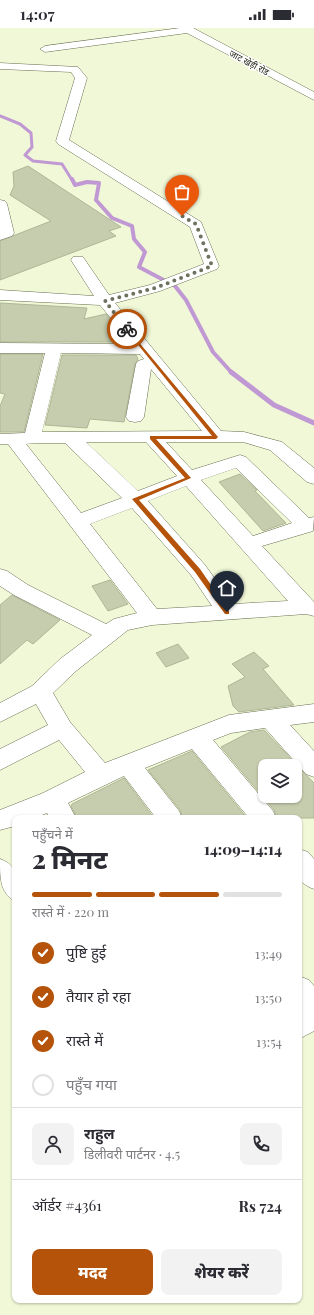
<!DOCTYPE html>
<html lang="hi">
<meta charset="utf-8">
<style>
:root{--surface:#fff;--page:#f2f2f3;--text:#2b2b33;--muted:#7c7c81;--line:#e1e1e2;--accent:#b45309}
body{margin:0;font-family:"Playfair Display","Noto Sans Devanagari",serif;background:var(--page);color:var(--text);height:100vh;display:flex;flex-direction:column;font-size:15px;white-space:nowrap}
*{box-sizing:border-box;margin:0}
p{font-size:13px;color:var(--muted)}
.icon{flex:none;width:22px;height:22px;fill:none;stroke:currentColor;stroke-width:2;stroke-linecap:round;stroke-linejoin:round}
.map{position:relative;flex:1;overflow:hidden}
.side{position:absolute;left:12px;top:787px;width:290px;height:488px;display:flex;flex-direction:column;background:var(--surface);border-radius:8px;box-shadow:0 1px 3px #0004}
.side>*{flex:none}
.buttons{position:absolute;left:258px;top:731px;display:grid;gap:8px}
.buttons a{display:grid;place-items:center;width:44px;height:44px;border-radius:8px;background:var(--surface);box-shadow:0 1px 3px #0004;font-size:20px}
.pin{position:absolute;display:grid;place-items:center;width:34px;height:34px;color:#fff;margin:-41px -17px;border-radius:50% 50% 50% 0;rotate:-45deg;box-shadow:0 0 4px #0007}
.pin .icon{rotate:45deg}
.courier{position:absolute;display:grid;place-items:center;width:40px;height:40px;margin:-20px;border:3px solid #b45309;border-radius:50%;background:#fff;color:#222;box-shadow:0 1px 5px #0007}
.overview em{font-style:normal;font-weight:800}
.overview div{display:flex;flex-direction:column-reverse}
.overview{display:flex;align-items:center;justify-content:space-between;height:68px;padding:0 20px}
h1{font-size:26px;font-weight:800;line-height:30px}
.bar{display:grid;grid-template-columns:repeat(4,1fr);gap:6px 4px;align-content:center;height:48px;padding:0 20px}
.bar i{height:5px;border-radius:3px;background:var(--line)}
.bar .on{background:var(--accent)}
.bar p{grid-column:span 4}
.line{display:flex;align-items:center;gap:10px;padding:0 20px;border-top:1px solid var(--line)}
.line div{flex:1}
.round{display:grid;place-items:center;flex:none;width:42px;height:42px;border-radius:8px;background:var(--page)}
ol{padding:0 20px;list-style:none}
li{display:flex;align-items:center;gap:12px;height:44px}
li p{margin-inline-start:auto}
li .icon{padding:4px;border-radius:50%;background:var(--accent);color:#fff;stroke-width:4}
li:last-child{color:var(--muted)}
li i{width:22px;height:22px;border:2px solid var(--line);border-radius:50%}
.cta{display:flex;gap:8px;margin-top:auto;padding:8px 20px}
.cta a{flex:1;height:46px;border-radius:8px;background:var(--accent);color:#fff;font-size:16px;font-weight:800;line-height:46px;text-align:center}
.cta a+a{background:var(--page);color:var(--text)}
.status{display:flex;justify-content:space-between;align-items:center;height:28px;padding:0 20px;background:var(--surface);direction:ltr}
.status svg{height:11px;fill:currentColor}
.map>svg:first-child{display:block}
.lines{fill:none;stroke-linecap:round;stroke-linejoin:round}
.stream-far2{stroke:#c098d3;stroke-width:3}
.stream-far1{stroke:#c098d3;stroke-width:4}
.stream{stroke:#c098d3;stroke-width:5}
.building{fill:#c6cdae;stroke:#aeb697;fill-rule:evenodd}
.minor-casing{stroke:#686e52;stroke-width:1}
.minor{fill:#fff;fill-rule:evenodd}
.route{fill:#b45309}
.done{stroke:#6d725e;stroke-width:4;stroke-dasharray:0 7.2}
.labels{text-anchor:middle;stroke-width:3;stroke-linejoin:round;paint-order:stroke}
.far-street-label{font-size:9px;fill:#272a1d;stroke:#fff}
</style>
<div class="status"><b>14:07</b><svg viewBox="0 0 49 12"><path d="M0 12V9h3v3zM5 12V6h3v6zM10 12V3h3v9zM15 12V0h3v12zM26 1h20v11H26zM47 4h2v5h-2z"/></svg></div>
<div class="map">
<svg width="314" height="1287" viewBox="0 0 314 1287">
<rect width="100%" height="100%" fill="#f0f8d7"/>
<g class="lines">
<path class="stream-far2" d="M0,88L20,96L31,105L32,119L25,127L33,133L62,136L72,152"/>
<path class="stream-far1" d="M72,151L75,157L87,154L99,155L96,172L112,190L132,198L134,211L145,224L139,239L175,258L186,272L213,324L232,345"/>
<path class="stream" d="M231,344L274,377L314,395"/>
</g>
<g class="building">
<path d="M28,138L121,199L109,203L116,208L0,252V213L51,193L10,167L14,158L13,144Z"/>
<path d="M0,275L87,280L84,291L106,286L129,314H0Z"/>
<path d="M0,326H43L24,404H0V378L5,366L0,365Z"/>
<path d="M62,327H136L138,331L135,336L124,394L90,391L87,400L45,397Z"/>
<path d="M240,446L257,462L255,463L286,495L263,503L219,454Z"/>
<path d="M110,552L128,576L108,583L92,558Z"/>
<path d="M12,567L60,592L33,616L27,612L0,636V577Z"/>
<path d="M178,616L189,630L166,639L156,625Z"/>
<path d="M254,624L269,638L263,641L294,677L239,684L233,678L228,658L245,649L232,636Z"/>
<path d="M264,702L314,755V790H277L274,782L221,719L250,704ZM265,738H295V768H265Z"/>
<path d="M192,723L247,790H183L180,782L148,742Z"/>
<path d="M124,750L154,790H77L71,778L72,776Z"/>
</g>
<g class="lines">
<defs>
<g id="minor">
<path d="M180,0H193L314,64V72L187,5L45,24L40,21L45,18Z"/>
<path d="M0,35L78,39L87,50L69,112L201,194L219,238L217,241L160,263L115,275L221,403L244,404L282,414L314,440V456L307,454L270,422L243,414H166L192,442L240,427L246,429L309,490L314,489L313,503L262,518L314,574V588L306,586L152,597L128,602L76,643L53,665L70,694L105,735L229,687L314,676V694L290,697L314,723V749L306,746L265,700L231,705L213,712L273,783L276,790H249L192,721L145,740L179,783L182,790H156L124,748L68,775L76,790H50L47,785L35,790H15V798L0,802V782L43,765L85,744L59,712L0,742V721L48,697L36,676L0,694V675L32,658L60,631L92,607L14,567L0,558V541L7,543L28,557L106,596L114,591L137,585L8,416H0V406L25,405L45,325H0V315L132,316L100,277L0,272V262L94,268L71,232L73,229H83L109,267L150,257L204,236L190,199L58,116L56,113L75,50L71,44L0,41ZM61,325L140,326L144,331L138,333L136,336L126,389L129,393L135,394L141,393L144,389L151,341L202,403L42,404ZM86,414H146L177,448L138,463ZM36,415H65L122,470L81,485L26,416ZM236,440L292,495L253,508L201,452ZM186,458L288,573L233,576L205,537L148,473ZM132,480L191,547L212,578L157,581L90,496Z"/>
<path d="M0,172L5,173L7,176L14,205L12,208L0,212Z"/>
<path d="M299,821L308,824L314,831V861C293,854 299,840 299,821Z"/>
<path d="M0,831C21,838 15,854 15,873C0,865 0,850 0,831Z"/>
<path d="M299,948L309,952L314,958V1003L299,1011Z"/>
</g>
</defs>
<use href="#minor" class="minor-casing"/>
<use href="#minor" class="minor"/>
</g>
<path class="route" d="M127,300L218,409L216,411H156L191,450L139,472L200,541L229,583V586H225L195,544L132,471L185,450L150,411V408H212L126,302Z"/>
<g class="lines">
<path class="done" d="M127,301L105,273L155,260L212,238L196,196L182,188"/>
</g>
<g class="labels">
<g class="far-street-label">
<text transform="translate(249 35) rotate(28)" y="3">जाट खेड़ी रोड</text>
</g>
</g>
</svg>
<div class="buttons">
<a><svg class="icon" aria-label="layers" viewBox="0 0 24 24"><path d="M12 4l9 5-9 5-9-5zM3 14l9 5 9-5"/></svg></a>
</div>
<div class="pin" style="left:182px;top:188px;background:#ea580c"><svg class="icon" aria-label="bag" viewBox="0 0 24 24"><path d="M5 8h14l-1 12H6zM9 8a3 3 0 0 1 6 0"/></svg></div>
<div class="pin" style="left:227px;top:584px;background:#1f2937"><svg class="icon" aria-label="home" viewBox="0 0 24 24"><path d="M3 11l9-7 9 7M6 9v11h12V9"/></svg></div>
<div class="courier" style="left:127px;top:301px"><svg class="icon" aria-label="bike" viewBox="0 0 24 24"><circle cx="6" cy="16" r="4"/><circle cx="18" cy="16" r="4"/><path d="M6 16l4-8h5l3 8M10 8l3 8H6M13 5h3"/></svg></div>
<section class="side">
<div class="overview"><div><h1>2 मिनट</h1><p>पहुँचने में</p></div><em>14:09–14:14</em></div>
<div class="bar"><i class="on"></i><i class="on"></i><i class="on"></i><i></i><p>रास्ते में · 220 m</p></div>
<ol>
<li><svg class="icon" aria-label="check" viewBox="0 0 24 24"><path d="M5 12l5 5 9-10"/></svg>पुष्टि हुई<p>13:49</p></li>
<li><svg class="icon" aria-label="check" viewBox="0 0 24 24"><path d="M5 12l5 5 9-10"/></svg>तैयार हो रहा<p>13:50</p></li>
<li><svg class="icon" aria-label="check" viewBox="0 0 24 24"><path d="M5 12l5 5 9-10"/></svg>रास्ते में<p>13:54</p></li>
<li><i></i>पहुँच गया</li>
</ol>
<div class="line" style="height:72px"><a class="round"><svg class="icon" aria-label="person" viewBox="0 0 24 24"><circle cx="12" cy="8" r="4"/><path d="M4 21q1-7 8-7t8 7"/></svg></a><div><b>राहुल</b><p>डिलीवरी पार्टनर · 4.5</p></div><a class="round"><svg class="icon" aria-label="phone" viewBox="0 0 24 24"><path d="M5 4h4l2 5-3 2q2 4 5 5l2-3 5 2v4C11 20 4 13 5 4z"/></svg></a></div>
<div class="line" style="height:52px"><div>ऑर्डर #4361</div><b>Rs 724</b></div>
<div class="cta"><a>मदद</a><a>शेयर करें</a></div>
</section>
</div>
